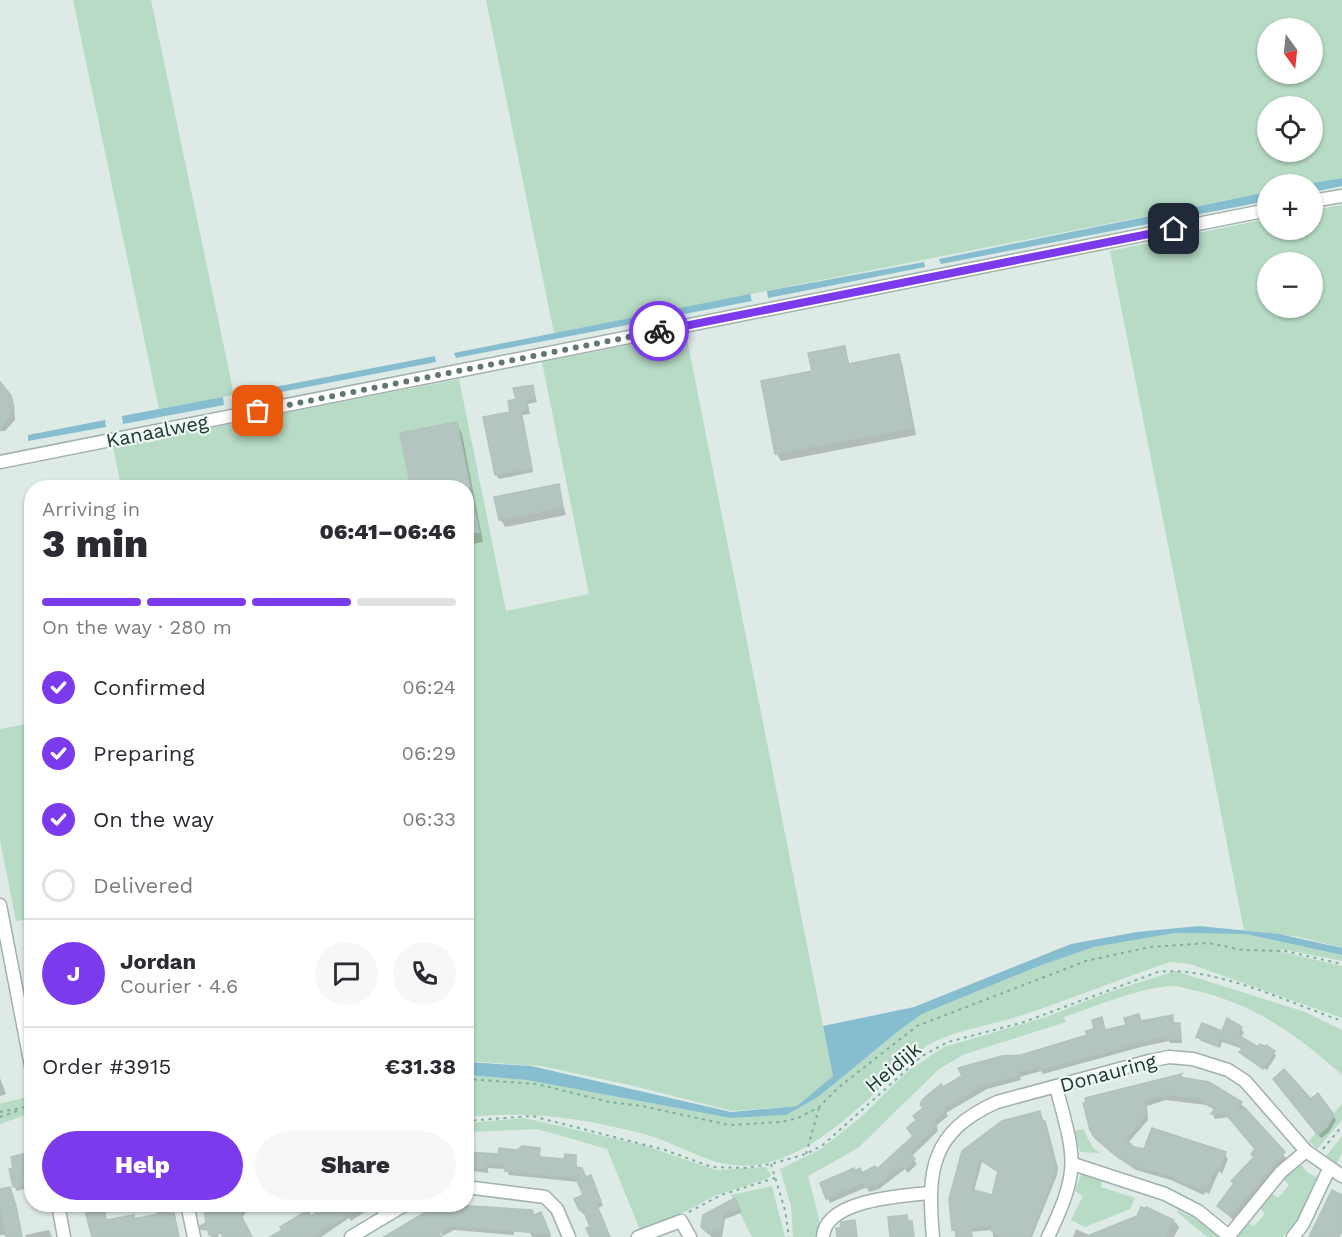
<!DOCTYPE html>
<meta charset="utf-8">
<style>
:root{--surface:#fff;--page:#f7f7f7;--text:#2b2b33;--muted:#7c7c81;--line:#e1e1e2;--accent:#7c3aed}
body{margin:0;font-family:"Work Sans",sans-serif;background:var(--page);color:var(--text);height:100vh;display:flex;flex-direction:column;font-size:22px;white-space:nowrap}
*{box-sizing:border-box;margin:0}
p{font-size:20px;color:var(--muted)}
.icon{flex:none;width:33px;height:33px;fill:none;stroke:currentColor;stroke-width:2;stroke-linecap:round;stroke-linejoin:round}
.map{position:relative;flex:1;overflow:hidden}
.details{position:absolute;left:24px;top:480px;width:450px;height:732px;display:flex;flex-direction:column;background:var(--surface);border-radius:24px;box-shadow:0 2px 4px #0004}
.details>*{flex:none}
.needle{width:39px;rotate:165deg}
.buttons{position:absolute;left:1257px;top:18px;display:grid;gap:12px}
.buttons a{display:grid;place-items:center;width:66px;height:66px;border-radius:50%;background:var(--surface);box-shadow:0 2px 4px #0004;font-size:30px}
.pin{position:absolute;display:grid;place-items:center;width:51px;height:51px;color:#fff;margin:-26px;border-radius:12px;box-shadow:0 3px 9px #0006}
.courier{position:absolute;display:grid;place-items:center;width:60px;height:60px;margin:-30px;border:4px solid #7c3aed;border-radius:50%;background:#fff;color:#222;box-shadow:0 2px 8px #0007}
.summary em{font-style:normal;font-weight:800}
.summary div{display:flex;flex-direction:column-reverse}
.summary{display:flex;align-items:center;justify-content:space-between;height:102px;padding:0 18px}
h1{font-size:39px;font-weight:800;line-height:45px}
.bar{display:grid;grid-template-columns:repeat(4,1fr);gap:9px 6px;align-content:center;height:72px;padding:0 18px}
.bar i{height:8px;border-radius:4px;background:var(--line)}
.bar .selected{background:var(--accent)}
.bar p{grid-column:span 4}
.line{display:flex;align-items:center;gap:15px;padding:0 18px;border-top:2px solid var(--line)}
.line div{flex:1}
.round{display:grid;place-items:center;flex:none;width:63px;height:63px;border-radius:32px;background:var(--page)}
ol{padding:0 18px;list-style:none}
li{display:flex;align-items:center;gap:18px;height:66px}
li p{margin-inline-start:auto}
li .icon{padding:6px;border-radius:50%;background:var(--accent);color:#fff;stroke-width:4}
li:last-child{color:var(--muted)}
li i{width:33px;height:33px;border:3px solid var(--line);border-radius:50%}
.cta{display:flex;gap:12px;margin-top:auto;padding:12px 18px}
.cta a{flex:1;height:69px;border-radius:36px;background:var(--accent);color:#fff;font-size:24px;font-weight:800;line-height:69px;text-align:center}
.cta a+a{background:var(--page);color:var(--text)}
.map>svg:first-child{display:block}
.green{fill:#b7dbc4;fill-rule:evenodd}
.water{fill:#86becf}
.shadow{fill:#0003;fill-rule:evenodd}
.building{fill:#b4c4bf;stroke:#b1c3bd;stroke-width:1.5;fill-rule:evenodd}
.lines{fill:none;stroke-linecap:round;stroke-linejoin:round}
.street-casing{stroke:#a1b1ad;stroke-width:15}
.path{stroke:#7fada3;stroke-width:2;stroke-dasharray:3 4.5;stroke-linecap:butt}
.street{stroke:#fff;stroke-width:12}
.done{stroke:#627772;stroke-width:6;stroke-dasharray:0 10.8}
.route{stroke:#7c3aed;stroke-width:8}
.labels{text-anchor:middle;stroke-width:4.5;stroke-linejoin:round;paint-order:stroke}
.street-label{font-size:20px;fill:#203934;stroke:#eef7f3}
</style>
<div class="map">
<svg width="1342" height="1237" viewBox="0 0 1342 1237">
<rect width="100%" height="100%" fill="#deeae6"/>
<g class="green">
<path d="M73,0H151L234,395L159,409Z"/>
<path d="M486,0H1342V178L1306,184H1268L1267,192L554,333ZM1268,28H1312V74H1268ZM1268,106H1312V152H1268Z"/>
<path d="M1342,205V948L1300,937L1244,930L1110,251L1267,219L1268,230H1312L1313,210ZM1268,262H1312V308H1268Z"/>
<path d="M686,334L833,1076L797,1106L732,1111L630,1085L541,1066L467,1061L466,488L121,487L113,447L459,379L506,611L589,594L542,362Z"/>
<path d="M31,723V919L16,921L0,840V729Z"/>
<path d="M1175,933L1246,934L1342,955V961L1281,949L1282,952L1342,966V1018L1190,964L1171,962L1158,966C1112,982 1066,1001 1019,1016C986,1027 961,1028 928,1045C889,1077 846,1126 802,1149C726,1189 700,1147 633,1131C575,1117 526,1111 467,1117V1075L527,1080L731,1118L786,1115L818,1097L901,1029L922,1014L1039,966L1094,947Z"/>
<path d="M1175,971L1305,1012L1342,1030V1075C1299,1036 1254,1004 1197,991C1188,990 1178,985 1170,986C1139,988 1094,1007 1064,1017L1066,1022L965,1054L939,1069L858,1148L808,1176L819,1219V1237H793L791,1206L780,1169L821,1149L862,1116L908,1071L944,1047L1046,1017L1109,992Z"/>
<path d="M30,1096L31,1113L0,1124V1104Z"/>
<path d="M1342,1104V1120L1317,1149L1309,1141Z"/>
<path d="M524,1118L643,1145L716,1170L766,1167L771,1175L767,1179L714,1196L687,1211L640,1230L607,1149L537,1129L467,1132V1123Z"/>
<path d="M1083,1129L1093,1148L1100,1153L1080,1152L1074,1131Z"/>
<path d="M1342,1136V1153L1337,1163L1339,1169L1324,1159Z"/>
<path d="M1299,1162L1308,1173L1320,1179L1314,1182L1304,1206L1305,1211L1300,1222L1295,1223L1283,1237H1237L1246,1222L1254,1226L1265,1214L1259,1206L1270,1192L1278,1198L1289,1185L1282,1178Z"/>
<path d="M1088,1173L1102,1180L1101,1187L1135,1198L1130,1209L1085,1227L1071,1220L1083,1196L1075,1191L1081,1174Z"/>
<path d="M772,1186L785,1237H752L731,1195Z"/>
<path d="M1178,1210L1189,1216L1194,1215L1221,1237H1207L1177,1212Z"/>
</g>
<g class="water">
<path d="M1342,178V186L1313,192L1312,184H1306Z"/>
<path d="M1267,192V201L941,264L939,259Z"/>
<path d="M924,262L925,267L768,298L767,291Z"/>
<path d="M750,294L752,301L456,358L454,353Z"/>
<path d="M435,356L436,362L240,400L239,394Z"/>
<path d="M223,397L224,405L123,424L122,416Z"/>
<path d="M105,420L106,427L28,441V435Z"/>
<path d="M1199,926L1279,934L1342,948V955L1246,934L1175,933L1094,947L1039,966L922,1014L901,1029L818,1097L786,1115L731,1118L527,1080L467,1075V1062L531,1066L731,1112L797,1106L833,1076L823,1026L914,1007L1071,944L1137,932Z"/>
</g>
<g class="shadow">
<path d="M844,347L850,365L898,356L902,363L916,435L781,461L777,454L763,382L813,372Z"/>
<path d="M532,386L537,402L528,404L530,414L522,415L533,472L499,479L496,475L512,413L517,401Z"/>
<path d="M0,387L14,404L15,420L5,431H0Z"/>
<path d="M457,424L462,434L483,542L466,545V488Z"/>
<path d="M558,486L566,515L505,527L501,520Z"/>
<path d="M1172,1017L1174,1025L1179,1024L1181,1029L1182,1043H1170L1169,1041L1141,1047L1043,1074L1041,1071L1020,1077L1021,1080L987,1089L946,1113L948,1116L936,1126L938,1131L911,1157L917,1164L908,1173L905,1169L879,1189L869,1192L867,1187L830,1203L828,1199L822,1184L877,1171L914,1137L943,1089L1089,1036L1096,1030L1101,1019L1106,1032Z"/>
<path d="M1241,1028L1244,1033L1240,1038L1258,1049L1274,1052L1276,1056L1267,1070L1242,1055L1243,1049L1222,1042L1220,1048L1201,1041L1198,1037Z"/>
<path d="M1181,1075L1183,1079L1241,1104L1286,1158L1234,1221L1219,1206L1255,1159L1256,1150L1229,1117L1215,1119L1213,1115L1215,1110L1206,1105L1166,1100L1147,1106L1148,1120L1128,1143L1133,1148L1145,1151L1225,1154L1228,1159L1222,1174L1219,1171L1209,1194L1205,1192L1204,1195L1171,1180L1136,1170L1110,1152L1095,1136L1086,1099Z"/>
<path d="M0,1078L6,1094L0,1096Z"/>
<path d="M1278,1084L1333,1116L1336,1120L1329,1132L1321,1138Z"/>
<path d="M1039,1112L1047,1126L1058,1168L1057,1175L1032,1237H993V1230L956,1233L954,1229L964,1152ZM982,1162L999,1173L993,1196L974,1191Z"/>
<path d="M539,1149L541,1158L566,1161L575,1156L577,1169L586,1179L593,1181L603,1206L597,1208L609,1237H591L592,1228L586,1213L583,1214L580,1210L585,1196L579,1182L509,1175L507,1169L488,1168V1173L466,1170V1152L499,1156Z"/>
<path d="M25,1155L30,1170L25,1171L28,1188L17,1191L14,1186L15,1169Z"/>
<path d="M0,1191L12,1193L22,1234L0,1235Z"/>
<path d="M88,1204H104L107,1221L160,1215L158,1204H173L179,1237H92Z"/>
<path d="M204,1204H251L242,1218L251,1237H234L216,1231L219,1237H211Z"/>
<path d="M361,1204L365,1212L351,1221L349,1218L321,1237H273L311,1218Z"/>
<path d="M452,1204L514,1214V1235L454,1230L443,1236L439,1229L436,1231L440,1237H395L431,1210Z"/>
<path d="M737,1204L741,1213L725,1219L722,1237H712L706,1232L703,1227Z"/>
<path d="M1147,1209L1176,1223L1179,1227L1174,1237H1073L1076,1229L1091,1236L1138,1217Z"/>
<path d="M521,1211L543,1218L551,1237H532Z"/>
<path d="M49,1230L52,1237H26L25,1235Z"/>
</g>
<g class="building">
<path d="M845,346L848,364L899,354L913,428L775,454L761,381L812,371L808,353Z"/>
<path d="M0,382L11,395L13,404L10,416L0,429Z"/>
<path d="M533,385L535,398L526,400L528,409L521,411L532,468L495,475L483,417L510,412L508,401L516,399L513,388Z"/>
<path d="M457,422L470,488H411L400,433Z"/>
<path d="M559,484L563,507L499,520L494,497Z"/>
<path d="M471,494L479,532L466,534V495Z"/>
<path d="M1139,1014L1141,1021L1173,1015V1023H1180V1039H1166V1036L1138,1043L1039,1070L1038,1067L1019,1072L1020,1075L984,1085L944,1108L947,1110L934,1121L937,1126L909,1152L915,1159L905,1169L901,1166L875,1186L874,1184L866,1188L863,1183L826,1199L820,1183L854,1168L855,1171L860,1168L862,1173L875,1166L877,1169L913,1136L907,1128L916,1120L913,1116L923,1108L920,1104L923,1099L941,1084L943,1087L962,1076L958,1068L1002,1056L1021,1055L1087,1035L1086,1031L1094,1029L1092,1020L1102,1017L1105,1030L1126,1025L1124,1018Z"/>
<path d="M1227,1018L1242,1027L1238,1035L1258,1047L1260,1044L1265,1047L1266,1045L1275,1051L1263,1069L1239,1052L1243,1047L1220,1038L1217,1045L1196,1037L1202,1023L1222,1031Z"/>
<path d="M1284,1069L1311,1099L1318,1093L1334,1115L1327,1127L1318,1135L1273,1079Z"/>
<path d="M1182,1074L1179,1077L1209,1082L1242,1102L1237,1110L1239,1111L1244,1107L1285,1152L1230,1216L1217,1206L1234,1183L1231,1181L1254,1157L1251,1154L1255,1149L1225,1113L1211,1114L1215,1108L1202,1100L1174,1095L1162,1097L1163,1095L1145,1101L1146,1115L1125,1139L1134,1147L1144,1149L1152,1128L1226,1152L1219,1170L1216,1168L1206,1190L1202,1188L1201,1190L1167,1175L1132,1165L1122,1157L1120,1159L1095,1138L1090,1130L1083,1103H1086L1085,1098Z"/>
<path d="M1040,1111L1042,1121H1045L1056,1170L1030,1237H1002L992,1232L991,1226L971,1228L972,1237H956L955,1230H952L949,1199L962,1151L1002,1121ZM980,1159L998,1171L992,1195L971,1189Z"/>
<path d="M522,1146L540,1148L539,1157L564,1159L565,1154L576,1155V1167L582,1168L586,1177L591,1175L601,1201L596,1203L610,1237H590L586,1228L590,1227L583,1209L579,1210L574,1199L583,1195L576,1178L505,1171V1165L486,1164V1169L466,1166V1152L498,1154L499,1148L517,1150Z"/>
<path d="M26,1153L28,1166L23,1167L27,1184L13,1187L9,1169L13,1168L11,1157Z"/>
<path d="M10,1187L16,1206L22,1237H6L0,1207V1189Z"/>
<path d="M1332,1190L1342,1195V1231L1339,1237H1309Z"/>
<path d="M735,1198L740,1209L723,1214L721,1229L709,1234L701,1227L703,1215Z"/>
<path d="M86,1204H103L106,1220L134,1215V1219L158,1214L156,1204H172L179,1237H92L84,1207Z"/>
<path d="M203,1204H246L240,1213L252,1237H222V1233L209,1235L208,1230L201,1229L200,1226L206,1223Z"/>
<path d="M330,1204H368L319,1231L320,1233L314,1237H270L282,1230L280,1227L308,1210L311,1216Z"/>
<path d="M439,1204L532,1210L534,1215L541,1212L550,1234L451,1226L439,1233L442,1237H384Z"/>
<path d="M1141,1207L1145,1209L1146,1207L1174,1220L1166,1237H1085L1137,1216Z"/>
<path d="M907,1215L908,1221H912L914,1237H890L888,1217Z"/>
<path d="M855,1220L857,1237H837L836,1228H840L841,1222Z"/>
</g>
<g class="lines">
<defs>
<g id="street">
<path d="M1312,201L1342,196"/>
<path d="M0,462L1268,210"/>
<path d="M0,905L32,1071"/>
<path d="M1073,1164L1165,1194L1198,1211L1230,1237"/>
<path d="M466,1187L545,1197L557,1209L569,1237"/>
<path d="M58,1204L64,1237"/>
<path d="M187,1204L194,1237"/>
<path d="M380,1204L387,1215"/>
<path d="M351,1237L406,1204"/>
<path d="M638,1237L681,1221L690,1237"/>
<path d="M823,1237C825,1200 900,1196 929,1193"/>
<path d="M933,1237C927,1171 930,1132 997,1102L1149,1061L1169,1057L1193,1059L1228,1070L1245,1081L1306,1151L1342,1176"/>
<path d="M1048,1237C1081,1168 1075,1158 1056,1087"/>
<path d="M1228,1237L1281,1172L1306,1151"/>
<path d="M1293,1237L1303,1224L1329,1169"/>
</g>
</defs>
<use href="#street" class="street-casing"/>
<g class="path">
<path d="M466,1079L537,1084L609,1102L642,1106L729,1125L781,1122L798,1118L819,1107L839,1087L917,1026L1086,961L1150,947L1208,943L1243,950L1285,951L1342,964"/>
<path d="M0,1112L32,1106"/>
<path d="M0,1117L20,1110"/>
<path d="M466,1121L532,1116L665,1150L712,1167L744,1168L771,1164L806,1154L823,1145L922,1056L948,1042L1024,1022L1158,972C1210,965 1291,1003 1342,1021"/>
<path d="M1323,1149L1342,1126"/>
<path d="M806,1154L819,1108"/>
<path d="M771,1164L785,1210L789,1237"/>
<path d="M689,1212L721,1195L775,1178"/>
</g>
<use href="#street" class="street"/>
</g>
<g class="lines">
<path class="done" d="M258,411L659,331"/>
<path class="route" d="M659,331L1174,229"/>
</g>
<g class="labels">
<g class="street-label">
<text transform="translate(157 431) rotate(-11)" y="7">Kanaalweg</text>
<text transform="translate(893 1067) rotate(-40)" y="7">Heidijk</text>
<text transform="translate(1108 1073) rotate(-15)" y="7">Donauring</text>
</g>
</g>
</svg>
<div class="buttons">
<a><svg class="needle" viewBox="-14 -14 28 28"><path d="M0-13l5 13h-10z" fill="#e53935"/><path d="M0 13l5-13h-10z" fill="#7c7c81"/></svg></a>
<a><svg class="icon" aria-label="locate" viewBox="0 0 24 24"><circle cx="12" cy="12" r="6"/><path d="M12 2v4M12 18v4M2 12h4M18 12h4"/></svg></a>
<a>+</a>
<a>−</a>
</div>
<div class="pin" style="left:258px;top:411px;background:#ea580c"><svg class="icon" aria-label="bag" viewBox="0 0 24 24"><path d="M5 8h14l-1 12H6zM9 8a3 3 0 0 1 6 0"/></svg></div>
<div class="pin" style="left:1174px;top:229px;background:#1f2937"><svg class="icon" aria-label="home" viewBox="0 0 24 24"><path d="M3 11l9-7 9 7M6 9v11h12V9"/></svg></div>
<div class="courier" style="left:659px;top:331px"><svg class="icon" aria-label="bike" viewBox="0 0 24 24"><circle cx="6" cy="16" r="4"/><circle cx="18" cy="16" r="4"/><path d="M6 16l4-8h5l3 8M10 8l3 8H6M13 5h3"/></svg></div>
<section class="details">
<div class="summary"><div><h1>3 min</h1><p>Arriving in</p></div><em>06:41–06:46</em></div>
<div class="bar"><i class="selected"></i><i class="selected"></i><i class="selected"></i><i></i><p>On the way · 280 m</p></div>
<ol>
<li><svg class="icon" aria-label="check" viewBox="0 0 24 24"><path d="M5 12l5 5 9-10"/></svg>Confirmed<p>06:24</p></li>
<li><svg class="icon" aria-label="check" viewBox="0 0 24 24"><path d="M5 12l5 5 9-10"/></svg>Preparing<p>06:29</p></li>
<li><svg class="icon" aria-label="check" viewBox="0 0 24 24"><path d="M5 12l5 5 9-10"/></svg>On the way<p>06:33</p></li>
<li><i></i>Delivered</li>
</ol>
<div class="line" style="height:108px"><b class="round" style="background:var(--accent);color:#fff">J</b><div><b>Jordan</b><p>Courier · 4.6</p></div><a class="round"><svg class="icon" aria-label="chat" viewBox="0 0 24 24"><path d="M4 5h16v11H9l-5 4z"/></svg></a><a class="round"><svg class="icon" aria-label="phone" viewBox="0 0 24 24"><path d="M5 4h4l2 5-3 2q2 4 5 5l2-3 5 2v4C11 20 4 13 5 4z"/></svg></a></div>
<div class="line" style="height:78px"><div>Order #3915</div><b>€31.38</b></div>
<div class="cta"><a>Help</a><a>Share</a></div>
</section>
</div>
